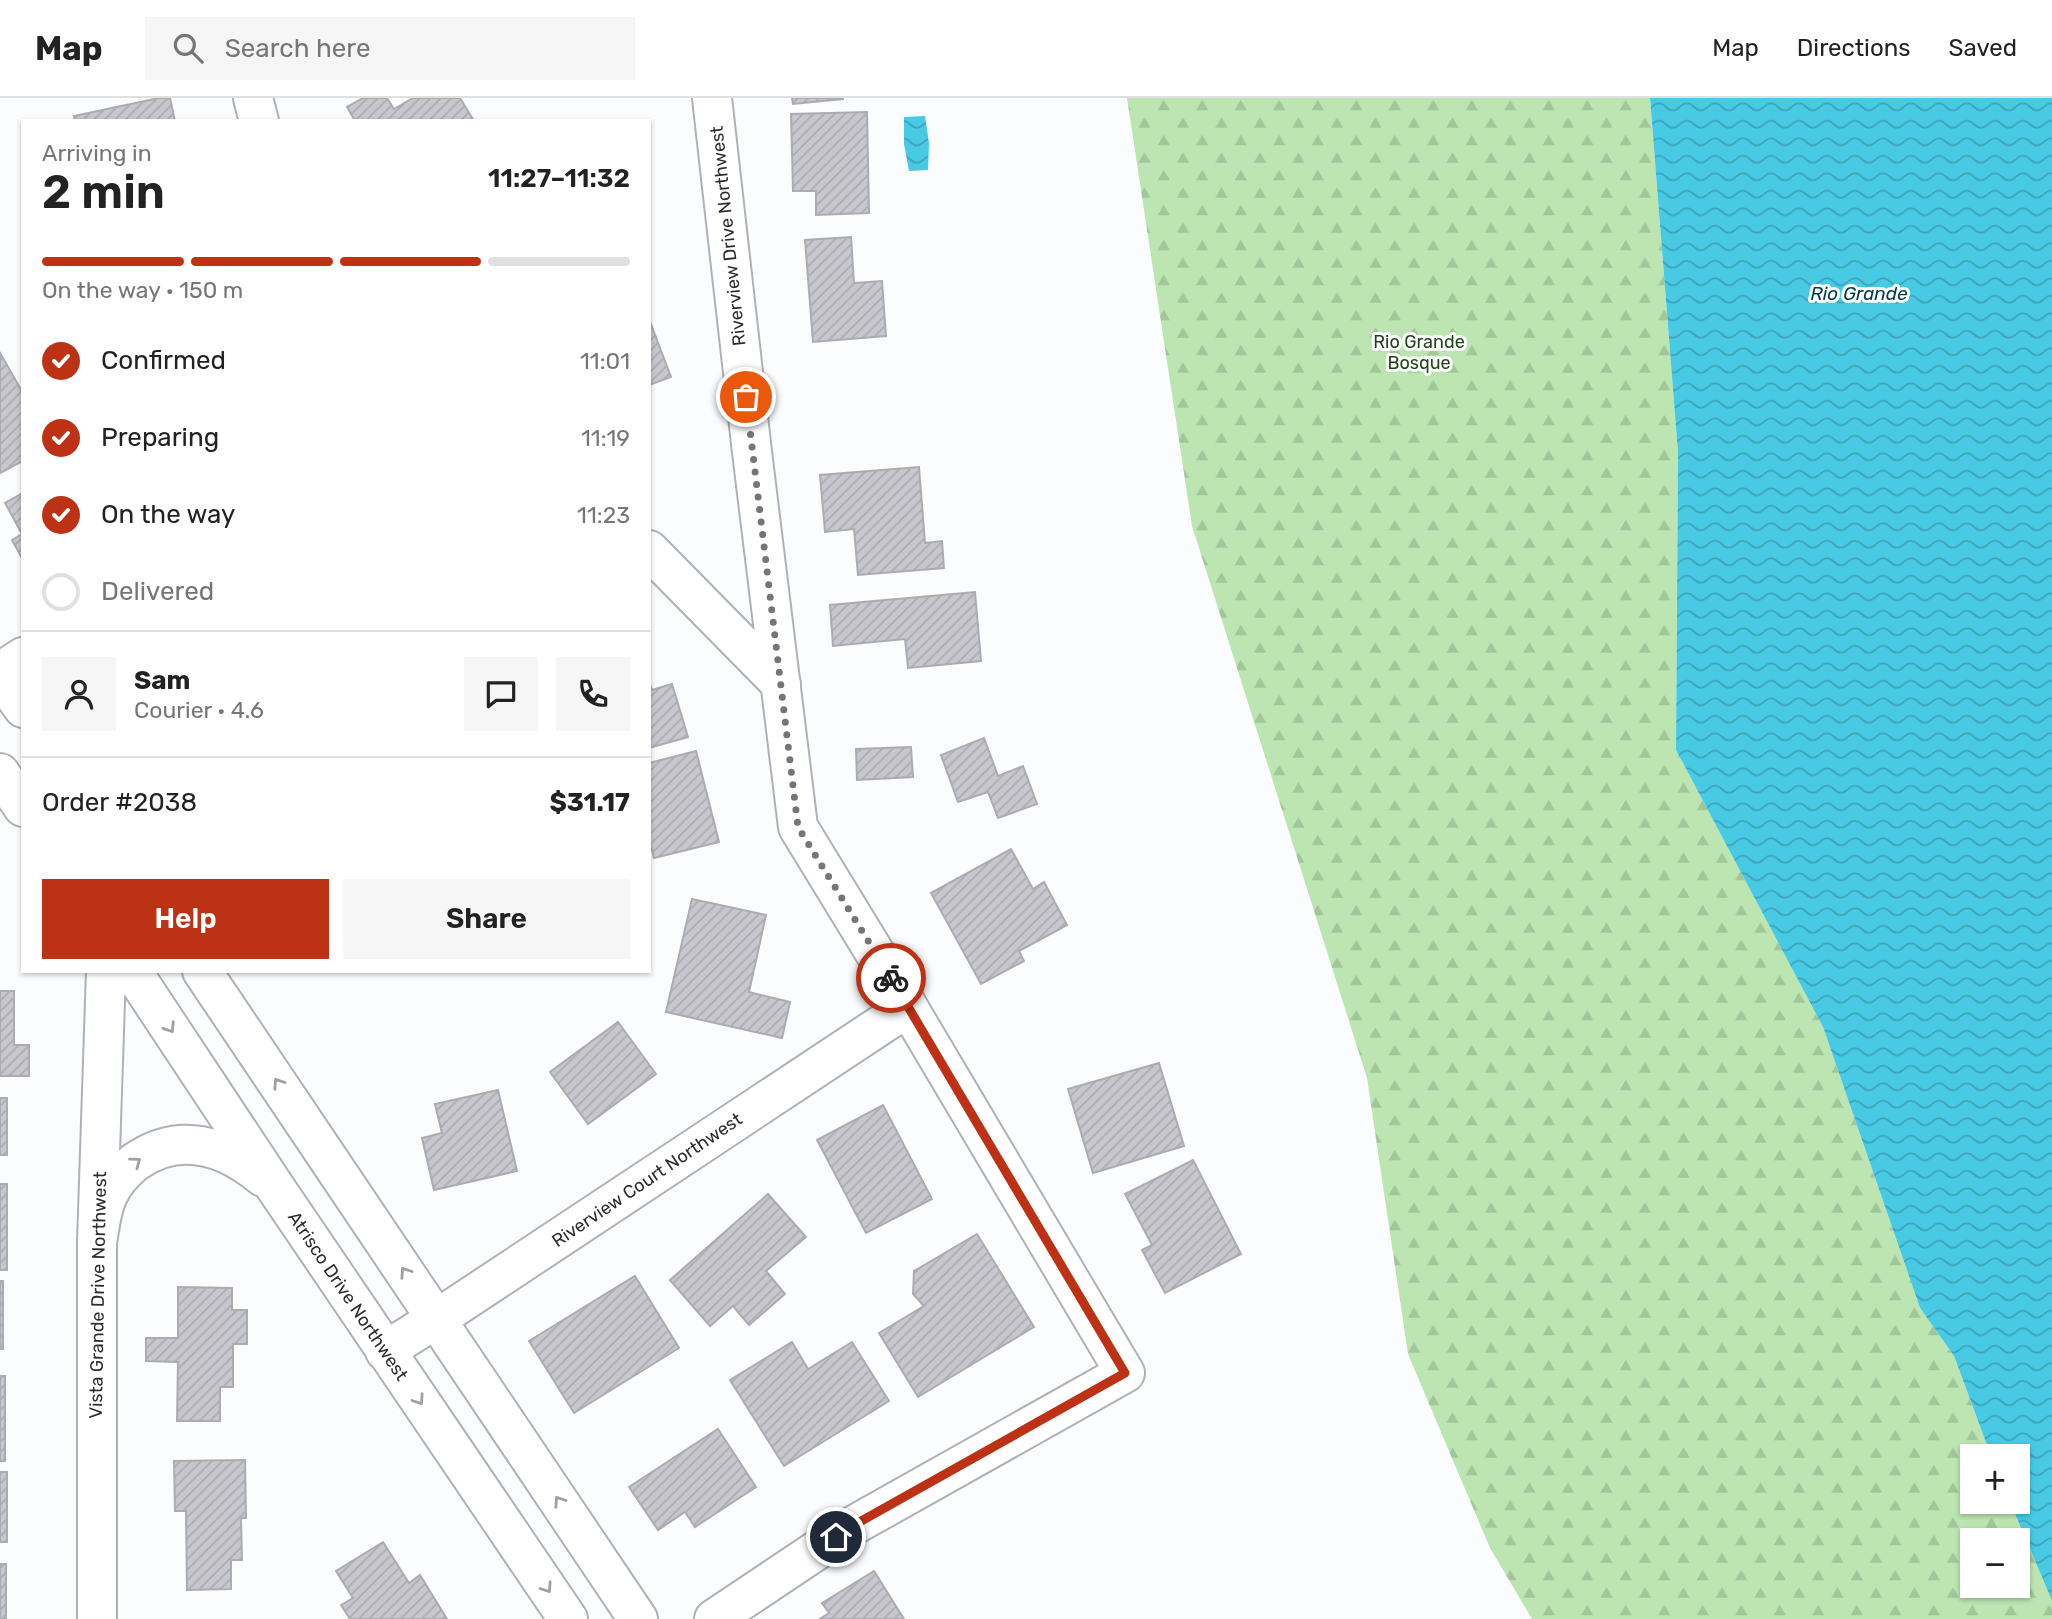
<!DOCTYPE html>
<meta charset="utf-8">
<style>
:root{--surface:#fff;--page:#f6f6f6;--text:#222;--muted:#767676;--line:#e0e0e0;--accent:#bd3214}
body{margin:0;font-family:Rubik,sans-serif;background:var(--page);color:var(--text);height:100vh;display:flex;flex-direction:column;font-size:26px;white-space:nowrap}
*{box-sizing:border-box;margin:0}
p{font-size:23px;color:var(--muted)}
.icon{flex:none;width:38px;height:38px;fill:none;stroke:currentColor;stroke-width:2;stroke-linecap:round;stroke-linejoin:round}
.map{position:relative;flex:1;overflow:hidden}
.details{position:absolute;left:21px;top:21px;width:630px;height:854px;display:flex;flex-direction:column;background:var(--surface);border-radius:0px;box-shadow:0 2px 5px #0004}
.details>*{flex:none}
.tools{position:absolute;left:1960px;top:1346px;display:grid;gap:14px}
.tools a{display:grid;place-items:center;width:70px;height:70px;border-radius:0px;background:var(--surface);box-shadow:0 2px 5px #0004;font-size:35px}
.pin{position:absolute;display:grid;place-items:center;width:60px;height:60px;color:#fff;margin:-30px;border:4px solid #fff;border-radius:50%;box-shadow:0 2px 7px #0007}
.courier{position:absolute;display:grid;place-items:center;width:70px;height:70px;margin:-35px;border:5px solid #bd3214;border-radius:50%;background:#fff;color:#222;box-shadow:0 2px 9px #0007}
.headline em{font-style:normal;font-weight:600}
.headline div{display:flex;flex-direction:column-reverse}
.headline{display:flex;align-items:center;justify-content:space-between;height:119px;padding:0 21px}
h1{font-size:46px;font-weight:600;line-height:52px}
.bar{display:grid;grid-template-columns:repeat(4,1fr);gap:10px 7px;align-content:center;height:84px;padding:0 21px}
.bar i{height:9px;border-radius:5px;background:var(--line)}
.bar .selected{background:var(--accent)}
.bar p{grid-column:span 4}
.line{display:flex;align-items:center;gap:18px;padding:0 21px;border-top:2px solid var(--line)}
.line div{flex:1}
.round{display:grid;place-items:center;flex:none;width:74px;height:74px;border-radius:0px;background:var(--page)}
ol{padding:0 21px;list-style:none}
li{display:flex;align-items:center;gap:21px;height:77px}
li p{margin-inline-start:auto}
li .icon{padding:7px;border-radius:50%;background:var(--accent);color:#fff;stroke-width:4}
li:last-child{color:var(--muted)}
li i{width:38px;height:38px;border:4px solid var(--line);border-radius:50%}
.cta{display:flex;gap:14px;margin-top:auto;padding:14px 21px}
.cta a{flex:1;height:80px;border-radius:0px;background:var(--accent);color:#fff;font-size:28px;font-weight:600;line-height:80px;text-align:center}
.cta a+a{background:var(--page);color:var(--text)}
header{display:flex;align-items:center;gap:42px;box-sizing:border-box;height:98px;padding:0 35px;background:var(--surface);border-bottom:2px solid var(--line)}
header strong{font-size:33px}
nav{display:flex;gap:38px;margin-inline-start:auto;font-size:24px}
.search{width:490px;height:63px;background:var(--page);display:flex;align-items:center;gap:18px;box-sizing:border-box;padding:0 24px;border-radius:0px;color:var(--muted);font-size:26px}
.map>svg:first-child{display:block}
.forest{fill:url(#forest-firs);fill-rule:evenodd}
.water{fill:url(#water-waves)}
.building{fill:url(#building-hatch);stroke:#acabb2;stroke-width:2}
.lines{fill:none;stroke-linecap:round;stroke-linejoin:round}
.minor-casing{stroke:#aeb2b8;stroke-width:42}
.secondary-casing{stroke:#aeb2b8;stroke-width:42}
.minor{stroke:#fff;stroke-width:38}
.secondary{stroke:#fff;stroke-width:38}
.oneway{stroke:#a0a0a2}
.done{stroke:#737578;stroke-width:7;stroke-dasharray:0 12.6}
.route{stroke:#bd3214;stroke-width:9}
.labels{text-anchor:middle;stroke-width:6;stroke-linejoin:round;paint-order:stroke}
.street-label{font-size:18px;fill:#2b2d30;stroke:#fff}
.park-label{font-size:18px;fill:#1f4615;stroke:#fff}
.water-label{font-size:19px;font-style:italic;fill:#003d48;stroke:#fff}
</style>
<header>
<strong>Map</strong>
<div class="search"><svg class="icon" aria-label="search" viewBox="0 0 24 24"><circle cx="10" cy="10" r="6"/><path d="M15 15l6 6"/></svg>Search here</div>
<nav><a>Map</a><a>Directions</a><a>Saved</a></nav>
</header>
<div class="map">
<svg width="2052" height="1521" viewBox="0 0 2052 1521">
<defs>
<pattern id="forest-firs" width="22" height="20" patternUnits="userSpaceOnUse" patternTransform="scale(1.75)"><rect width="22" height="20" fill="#bce5b2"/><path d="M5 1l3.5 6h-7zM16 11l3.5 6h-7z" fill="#a2c599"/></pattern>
<pattern id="water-waves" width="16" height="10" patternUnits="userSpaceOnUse" patternTransform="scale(1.75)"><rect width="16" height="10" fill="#48cae5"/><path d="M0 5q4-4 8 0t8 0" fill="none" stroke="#3ca4ba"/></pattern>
<pattern id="building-hatch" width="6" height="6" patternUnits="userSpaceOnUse" patternTransform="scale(1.75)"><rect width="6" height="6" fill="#c8c7ce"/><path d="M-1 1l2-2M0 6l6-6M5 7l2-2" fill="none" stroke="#acabb1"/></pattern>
</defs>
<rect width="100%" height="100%" fill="#fafcfe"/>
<path class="forest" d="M1127,0H1650L1678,355L1676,652L1823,929L1920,1210L1954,1258L1991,1358H1972V1404H2010L2052,1503V1521H1532L1490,1450L1408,1256L1367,980L1192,428ZM1972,1442H2018V1488H1972Z"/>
<g class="water">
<path d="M1650,0H2052V1503L2010,1404H2018V1358H1991L1954,1258L1920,1210L1823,929L1676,652L1678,355Z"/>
<path d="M925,18L929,45L928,72L909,73L904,46V19Z"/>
</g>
<g class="building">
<path d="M159,0H170L175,23H75L74,18Z"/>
<path d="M363,0H387L394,11L413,0H460L474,23H355L347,9Z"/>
<path d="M792,0H843V1L793,6Z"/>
<path d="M867,14L869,115L816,117V93H793L791,16Z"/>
<path d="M851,139L854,185L882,183L886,238L813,244L805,142Z"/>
<path d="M649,221L671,279L649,287Z"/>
<path d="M0,255L23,295V363L0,375Z"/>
<path d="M919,369L925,445L942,443L944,470L858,477L854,431L825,434L820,377Z"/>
<path d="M23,395V462L12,442L22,436L5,405Z"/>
<path d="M975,494L981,563L908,570L905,541L833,548L830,507Z"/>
<path d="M649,583L652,592L672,586L688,639L649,650Z"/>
<path d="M984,640L998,678L1023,668L1037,706L998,720L988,694L958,704L941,657Z"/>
<path d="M911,649L913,679L857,682L856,651Z"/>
<path d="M696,653L719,744L654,760L649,740V665Z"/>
<path d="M1011,751L1033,791L1044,784L1067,827L1019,853L1024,863L981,886L931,795Z"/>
<path d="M692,801L766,817L749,894L790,904L782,940L666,914Z"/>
<path d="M0,893H14V947H29V978H0Z"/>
<path d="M618,924L656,976L588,1026L550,974Z"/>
<path d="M1159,965L1184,1048L1093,1075L1068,991Z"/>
<path d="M498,992L517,1073L434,1092L422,1040L442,1035L435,1006Z"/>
<rect x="0" y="1000" width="7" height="57"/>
<path d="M883,1007L932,1101L866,1135L817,1042Z"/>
<path d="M1193,1062L1241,1156L1165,1195L1142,1152L1152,1147L1125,1096Z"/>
<rect x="0" y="1086" width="7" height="86"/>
<path d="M768,1096L806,1139L766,1173L785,1196L749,1227L733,1208L710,1228L670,1182Z"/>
<path d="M977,1136L1034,1229L918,1299L879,1235L924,1208L913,1196L914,1173Z"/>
<path d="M635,1178L679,1250L574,1315L529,1243Z"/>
<rect x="0" y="1183" width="3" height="68"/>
<path d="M178,1189L232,1190V1212H247V1246H233V1289H220V1323H177L178,1264L146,1263V1240H178Z"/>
<path d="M792,1244L808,1271L852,1244L889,1303L784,1368L730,1282Z"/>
<rect x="0" y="1278" width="5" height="85"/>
<path d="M718,1331L756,1389L695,1429L685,1414L658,1432L629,1389Z"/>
<path d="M245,1362L246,1420H241L242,1462H231V1491L187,1492L186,1413H175L174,1363Z"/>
<rect x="0" y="1374" width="7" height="70"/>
<path d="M383,1444L409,1485L420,1477L447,1521H350L341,1507L353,1500L336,1473Z"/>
<rect x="0" y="1466" width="6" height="55"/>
<path d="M874,1473L904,1521H820L829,1515L822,1505Z"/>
</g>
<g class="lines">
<defs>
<g id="minor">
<path d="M253,0L259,23"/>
<path d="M712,0L752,354L798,729L908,909L1125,1275L856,1426L714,1521"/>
<path d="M649,452L781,586"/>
<path d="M0,574L23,559"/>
<path d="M385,1253L458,1207L908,909"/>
<path d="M97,1521V1144L106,873"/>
</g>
<g id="secondary">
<path d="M0,577L23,610"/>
<path d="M0,675L23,709"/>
<path d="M132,873L275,1089L568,1521"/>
<path d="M202,873L638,1521"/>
<path d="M97,1144C100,1128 101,1112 108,1097C114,1084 124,1073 135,1064C179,1033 224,1047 263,1079"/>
</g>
</defs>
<use href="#minor" class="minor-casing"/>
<use href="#secondary" class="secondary-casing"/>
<use href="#minor" class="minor"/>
<use href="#secondary" class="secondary"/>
</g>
<defs><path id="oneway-chevron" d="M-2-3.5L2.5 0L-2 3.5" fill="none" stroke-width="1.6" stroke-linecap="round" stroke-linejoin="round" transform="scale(1.75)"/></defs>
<g class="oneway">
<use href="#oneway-chevron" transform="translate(170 930) rotate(57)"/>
<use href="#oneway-chevron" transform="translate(278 985) rotate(-124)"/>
<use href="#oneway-chevron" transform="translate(136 1064) rotate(-37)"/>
<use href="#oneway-chevron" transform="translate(405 1174) rotate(-124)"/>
<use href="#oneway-chevron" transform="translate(419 1302) rotate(56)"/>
<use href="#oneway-chevron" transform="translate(559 1403) rotate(-124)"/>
<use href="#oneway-chevron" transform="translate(547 1490) rotate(56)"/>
</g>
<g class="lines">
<path class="done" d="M746,299L798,729L891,880"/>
<path class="route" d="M836,1439L856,1426L1125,1275L891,880"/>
</g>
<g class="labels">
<g class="street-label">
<text transform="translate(728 138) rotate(-96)" y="6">Riverview Drive Northwest</text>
<text transform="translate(647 1082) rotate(-34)" y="6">Riverview Court Northwest</text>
<text transform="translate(98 1197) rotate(-89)" y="6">Vista Grande Drive Northwest</text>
<text transform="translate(348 1198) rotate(56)" y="6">Atrisco Drive Northwest</text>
</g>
<g class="park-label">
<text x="1419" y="250">Rio Grande<tspan x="1419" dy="21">Bosque</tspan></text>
</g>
<g class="water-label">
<text x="1859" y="202">Rio Grande</text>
</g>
</g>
</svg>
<div class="tools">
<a>+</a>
<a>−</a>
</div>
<div class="pin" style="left:746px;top:299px;background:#ea580c"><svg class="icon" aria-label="bag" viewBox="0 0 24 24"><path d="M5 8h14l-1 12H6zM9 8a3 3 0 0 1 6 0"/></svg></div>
<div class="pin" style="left:836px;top:1439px;background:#1f2937"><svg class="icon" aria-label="home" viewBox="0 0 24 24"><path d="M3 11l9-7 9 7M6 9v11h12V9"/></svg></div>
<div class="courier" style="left:891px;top:880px"><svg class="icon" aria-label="bike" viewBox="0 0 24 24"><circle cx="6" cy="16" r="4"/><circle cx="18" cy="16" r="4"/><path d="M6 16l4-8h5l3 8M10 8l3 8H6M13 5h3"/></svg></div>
<section class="details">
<div class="headline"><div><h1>2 min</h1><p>Arriving in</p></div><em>11:27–11:32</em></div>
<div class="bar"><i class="selected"></i><i class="selected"></i><i class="selected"></i><i></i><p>On the way · 150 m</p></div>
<ol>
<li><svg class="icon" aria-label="check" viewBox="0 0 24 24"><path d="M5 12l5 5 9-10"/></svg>Confirmed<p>11:01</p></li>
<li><svg class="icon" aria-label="check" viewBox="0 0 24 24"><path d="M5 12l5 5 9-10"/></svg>Preparing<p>11:19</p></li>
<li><svg class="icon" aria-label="check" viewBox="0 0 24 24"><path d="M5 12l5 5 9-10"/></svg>On the way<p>11:23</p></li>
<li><i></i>Delivered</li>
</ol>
<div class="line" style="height:126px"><a class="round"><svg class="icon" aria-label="person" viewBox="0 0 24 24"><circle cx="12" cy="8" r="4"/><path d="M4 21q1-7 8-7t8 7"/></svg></a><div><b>Sam</b><p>Courier · 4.6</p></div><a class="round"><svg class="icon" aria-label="chat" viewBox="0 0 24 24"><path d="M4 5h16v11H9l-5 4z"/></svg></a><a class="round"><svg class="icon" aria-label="phone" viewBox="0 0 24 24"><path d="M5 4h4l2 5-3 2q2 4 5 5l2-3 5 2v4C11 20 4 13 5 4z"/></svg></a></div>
<div class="line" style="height:91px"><div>Order #2038</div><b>$31.17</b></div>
<div class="cta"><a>Help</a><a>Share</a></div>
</section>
</div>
